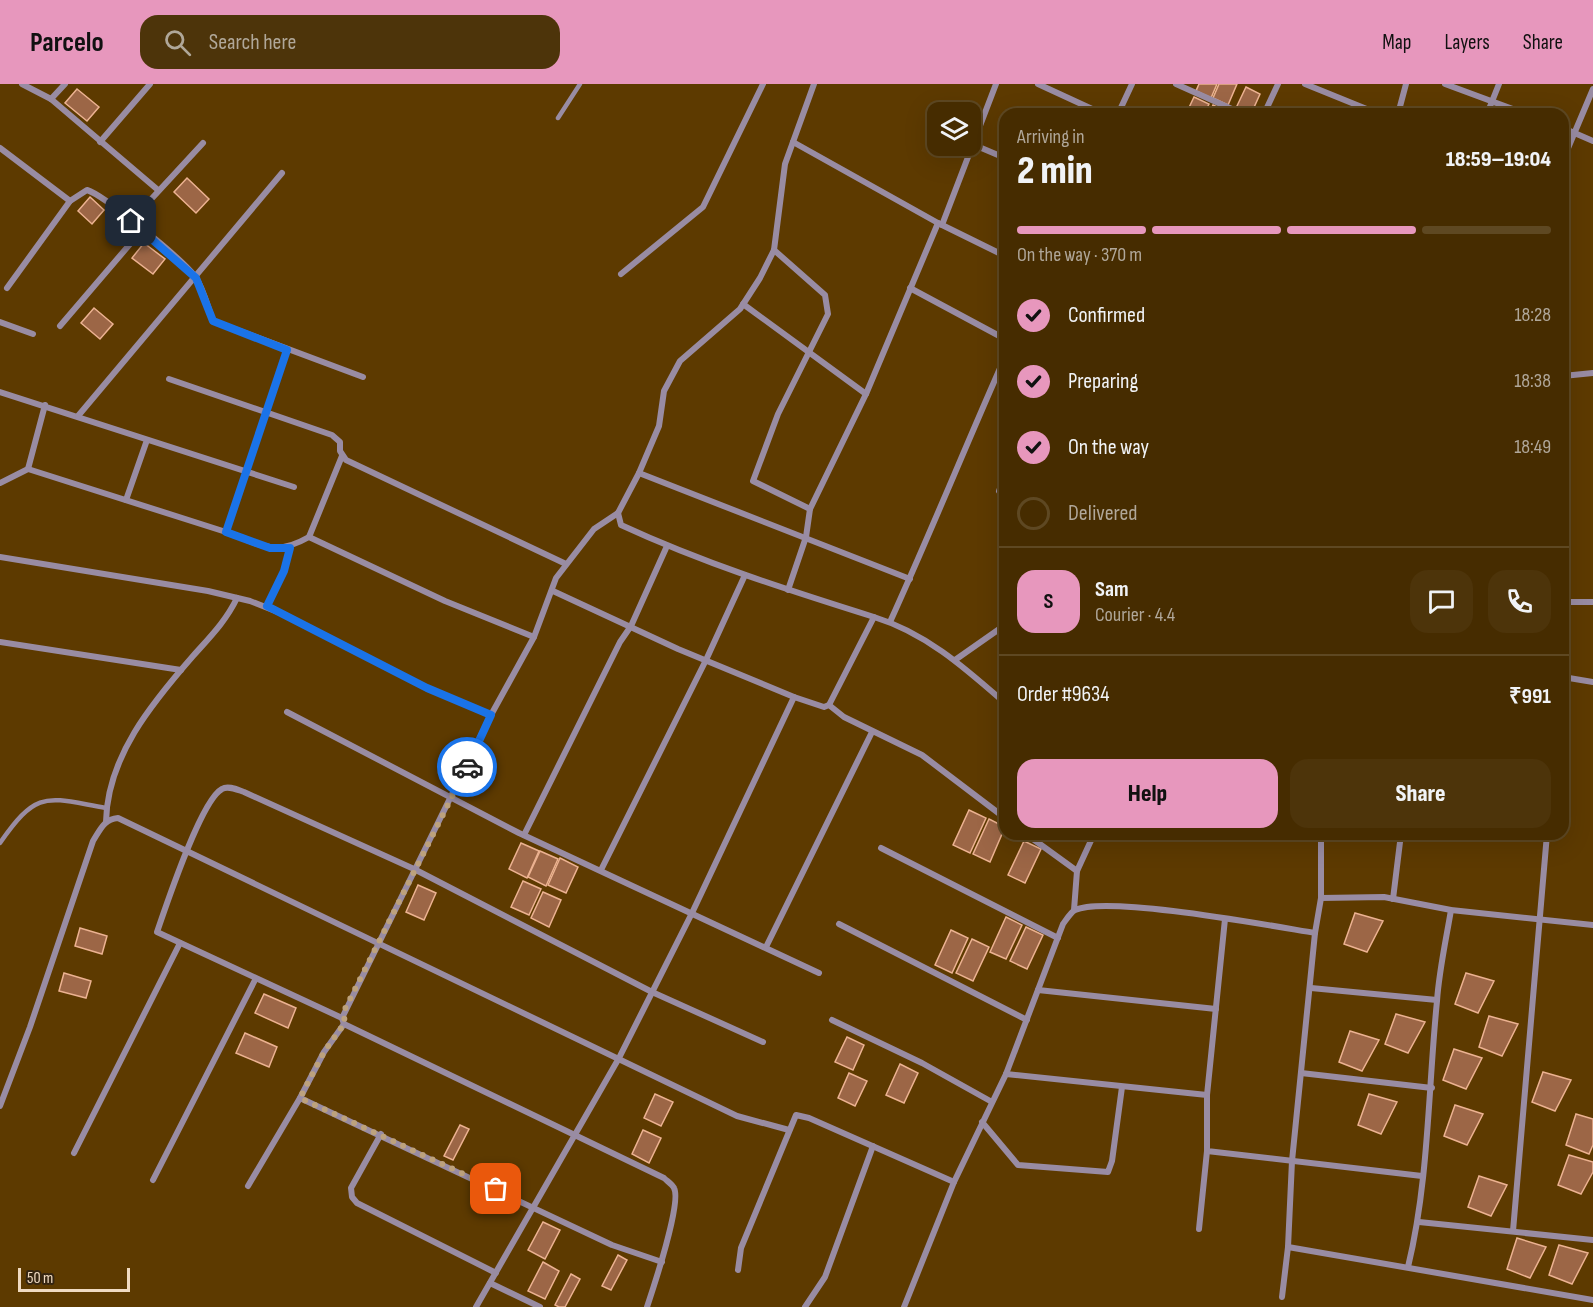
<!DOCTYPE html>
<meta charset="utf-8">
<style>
:root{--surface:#462c00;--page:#4d340a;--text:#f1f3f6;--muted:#b0a799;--line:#5e4822;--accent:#e797bd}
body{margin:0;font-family:"Sofia Sans Condensed",sans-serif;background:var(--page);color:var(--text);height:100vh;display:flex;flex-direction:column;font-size:22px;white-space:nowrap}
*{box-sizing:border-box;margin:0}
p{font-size:20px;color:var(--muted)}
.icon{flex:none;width:33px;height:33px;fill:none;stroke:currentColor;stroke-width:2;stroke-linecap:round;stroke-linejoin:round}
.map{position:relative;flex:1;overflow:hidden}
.details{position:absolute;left:999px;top:24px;width:570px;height:732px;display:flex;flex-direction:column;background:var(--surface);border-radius:18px;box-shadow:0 6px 24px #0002,0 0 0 2px var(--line)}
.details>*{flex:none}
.tools{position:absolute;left:927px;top:18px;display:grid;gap:12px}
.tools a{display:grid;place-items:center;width:54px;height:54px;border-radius:12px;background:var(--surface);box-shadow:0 6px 24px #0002,0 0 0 2px var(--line);font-size:30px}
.scale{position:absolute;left:18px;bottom:15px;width:112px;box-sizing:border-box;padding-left:6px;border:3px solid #f0dac1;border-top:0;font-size:16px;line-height:21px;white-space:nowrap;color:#f0dac1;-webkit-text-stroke:4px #352511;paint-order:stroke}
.pin{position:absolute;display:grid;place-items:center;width:51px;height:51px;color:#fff;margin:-26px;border-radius:12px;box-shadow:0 3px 9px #0006}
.courier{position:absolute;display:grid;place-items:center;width:60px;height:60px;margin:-30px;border:4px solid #1a73e8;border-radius:50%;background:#fff;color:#222;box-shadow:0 2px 8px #0007}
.head em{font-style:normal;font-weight:800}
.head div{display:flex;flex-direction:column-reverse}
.head{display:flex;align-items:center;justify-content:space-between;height:102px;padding:0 18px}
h1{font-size:39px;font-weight:800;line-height:45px}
.bar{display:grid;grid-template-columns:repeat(4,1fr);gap:9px 6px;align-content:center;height:72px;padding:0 18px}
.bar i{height:8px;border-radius:4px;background:var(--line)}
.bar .current{background:var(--accent)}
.bar p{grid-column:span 4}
.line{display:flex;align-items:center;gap:15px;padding:0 18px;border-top:2px solid var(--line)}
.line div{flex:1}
.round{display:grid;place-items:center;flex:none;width:63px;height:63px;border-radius:18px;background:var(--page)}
ol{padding:0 18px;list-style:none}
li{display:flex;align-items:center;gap:18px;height:66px}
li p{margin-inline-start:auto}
li .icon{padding:6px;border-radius:50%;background:var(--accent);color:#111;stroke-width:4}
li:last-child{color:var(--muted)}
li i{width:33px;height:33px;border:3px solid var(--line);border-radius:50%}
.cta{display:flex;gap:12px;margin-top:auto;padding:12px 18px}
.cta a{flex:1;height:69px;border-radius:18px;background:var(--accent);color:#111;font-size:24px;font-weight:800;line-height:69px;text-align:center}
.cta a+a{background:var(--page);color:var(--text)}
header{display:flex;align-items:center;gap:36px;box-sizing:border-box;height:84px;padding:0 30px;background:var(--accent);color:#111}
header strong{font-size:28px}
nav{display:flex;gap:33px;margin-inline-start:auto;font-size:21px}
.search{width:420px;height:54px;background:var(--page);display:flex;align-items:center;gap:15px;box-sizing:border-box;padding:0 21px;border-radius:18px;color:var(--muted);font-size:22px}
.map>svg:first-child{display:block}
.building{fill:#9c6646;stroke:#ecb291;stroke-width:1.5}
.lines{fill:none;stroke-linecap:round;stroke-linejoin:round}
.service{stroke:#998ca3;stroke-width:4.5}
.minor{stroke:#998ca3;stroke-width:6}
.done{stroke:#bda27d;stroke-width:6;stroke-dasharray:0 10.8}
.route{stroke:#1a73e8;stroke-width:8}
</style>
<header>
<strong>Parcelo</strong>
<div class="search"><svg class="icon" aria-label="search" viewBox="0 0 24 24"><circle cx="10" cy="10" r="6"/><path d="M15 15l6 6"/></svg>Search here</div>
<nav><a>Map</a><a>Layers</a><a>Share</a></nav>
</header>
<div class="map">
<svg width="1593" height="1223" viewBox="0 0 1593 1223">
<rect width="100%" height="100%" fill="#5d3a00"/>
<g class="building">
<path d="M1199,0H1217L1211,14L1196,7Z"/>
<path d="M1219,0H1237L1228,21L1213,14Z"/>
<path d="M1246,3L1260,10L1251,30L1236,24Z"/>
<path d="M77,5L99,23L87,37L65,19Z"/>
<path d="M1194,13L1209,20L1204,30H1186Z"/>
<path d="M1213,21L1227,28V30H1209Z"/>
<path d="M187,94L209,115L196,129L174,108Z"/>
<path d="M90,113L104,126L92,140L78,127Z"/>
<path d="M144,159L165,175L153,190L132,174Z"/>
<path d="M94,224L113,240L100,255L81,239Z"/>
<path d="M969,726L986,734L970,769L953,761Z"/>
<path d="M989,735L1005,743L990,778L973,770Z"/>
<path d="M1024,757L1041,765L1025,799L1008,791Z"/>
<path d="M521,759L539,767L527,794L509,785Z"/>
<path d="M540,767L558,775L546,802L528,793Z"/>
<path d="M560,774L578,783L566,809L548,801Z"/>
<path d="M523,797L541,805L529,831L511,823Z"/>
<path d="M418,801L436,809L424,836L406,828Z"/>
<path d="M543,808L561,816L549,843L531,834Z"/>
<path d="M1355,829L1383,837L1367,868L1344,860Z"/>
<path d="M1006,833L1022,841L1006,875L990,868Z"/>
<path d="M1026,843L1043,851L1027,885L1010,877Z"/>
<path d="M80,844L107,852L102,870L75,862Z"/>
<path d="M951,846L968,854L952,889L935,881Z"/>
<path d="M972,855L989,863L973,897L956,889Z"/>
<path d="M64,889L91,897L86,914L59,907Z"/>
<path d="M1466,889L1494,897L1478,929L1455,920Z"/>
<path d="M264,910L296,924L288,944L255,929Z"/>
<path d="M1396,930L1425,938L1408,969L1385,960Z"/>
<path d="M1489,932L1518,940L1502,972L1479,963Z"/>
<path d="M1350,947L1379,956L1362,987L1339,978Z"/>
<path d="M245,949L277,963L269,983L236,969Z"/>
<path d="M847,953L864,961L853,986L835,978Z"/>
<path d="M1454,965L1482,974L1466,1005L1443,996Z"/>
<path d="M900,980L918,989L904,1019L886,1011Z"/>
<path d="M1543,988L1571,996L1555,1027L1532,1018Z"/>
<path d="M849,989L867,997L855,1022L838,1014Z"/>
<path d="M655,1010L673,1018L661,1042L644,1034Z"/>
<path d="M1369,1010L1397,1018L1381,1050L1358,1041Z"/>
<path d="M1455,1021L1483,1030L1467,1061L1444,1052Z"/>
<path d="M1576,1030L1593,1035V1061L1589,1070L1566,1061Z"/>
<path d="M460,1041L469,1045L453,1076L444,1072Z"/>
<path d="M643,1046L661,1054L649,1079L632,1070Z"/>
<path d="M1569,1071L1593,1078V1088L1581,1110L1558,1101Z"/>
<path d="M1479,1092L1507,1101L1491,1132L1468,1123Z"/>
<path d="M543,1138L560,1146L545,1175L528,1166Z"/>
<path d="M1517,1154L1546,1163L1530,1194L1507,1185Z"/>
<path d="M1559,1161L1588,1169L1572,1200L1549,1191Z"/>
<path d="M618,1171L627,1176L611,1206L602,1202Z"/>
<path d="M543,1178L559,1187L545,1215L528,1207Z"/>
<path d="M571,1190L580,1195L565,1223H559L555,1221Z"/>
</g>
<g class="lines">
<g class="service">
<path d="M558,34L580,0"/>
<path d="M0,759C38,704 47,714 106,724"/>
</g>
<g class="minor">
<path d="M22,0L51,15L158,106"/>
<path d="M1038,0L1103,30"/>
<path d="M1176,0L1243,30"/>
<path d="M1305,0L1379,30"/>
<path d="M1445,0L1526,30"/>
<path d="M51,15L65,0"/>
<path d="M1118,30L1132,0"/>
<path d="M1264,30L1278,0"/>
<path d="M1398,30L1406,0"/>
<path d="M1487,30L1499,0"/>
<path d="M1563,44L1593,57"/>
<path d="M100,58L150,0"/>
<path d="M793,58L938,139L1005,172"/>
<path d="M972,60L1005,74"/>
<path d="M0,64L70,117"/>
<path d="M1563,76L1593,5"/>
<path d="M131,137L203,59"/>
<path d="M942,141L996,0"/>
<path d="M774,166L825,211L828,230L778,330L753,397L810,425"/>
<path d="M621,190L703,123L763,0"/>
<path d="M7,204L70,117L87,106C104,111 186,178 196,194C204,206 208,224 213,237L363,293"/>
<path d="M910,204L1005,255"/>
<path d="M743,220L866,310"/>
<path d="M0,238L33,250"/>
<path d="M60,242L142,146"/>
<path d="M1563,292L1593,289"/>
<path d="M169,295L332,351L340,358V367L346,376L566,480"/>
<path d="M0,308L294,403"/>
<path d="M78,332L282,89"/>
<path d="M28,385L45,321"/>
<path d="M639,389L910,495"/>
<path d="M0,399L28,385L226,448L287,266"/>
<path d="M999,407L1005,391"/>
<path d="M126,416L147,356"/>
<path d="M618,429L621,441C703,479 788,506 874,533L829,621"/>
<path d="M226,448C262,461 274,473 309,453L445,517L534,553"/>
<path d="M309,453L342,372"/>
<path d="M0,473L208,507L250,517L283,530L427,604L491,631"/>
<path d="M788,506L806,453L810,425L866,310L938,139"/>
<path d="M553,507L678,565L794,613"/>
<path d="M1563,518H1593"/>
<path d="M267,523L284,487L290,464"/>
<path d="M874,533C926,549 965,584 1005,619"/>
<path d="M890,538C930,450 966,361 1005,273"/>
<path d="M0,558L181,586"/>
<path d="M955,576L1005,541"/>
<path d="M1563,593L1593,598"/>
<path d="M287,628L519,749L819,889"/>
<path d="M106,738C107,673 152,619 193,572C210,553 226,537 237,514"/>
<path d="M1026,750L1077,787"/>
<path d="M1321,750V814L1384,813L1451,826L1593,841"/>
<path d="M524,751L620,558L631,542L667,462"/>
<path d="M881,764L1058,854"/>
<path d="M601,786L706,576L745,491"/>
<path d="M1321,814L1315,849L1292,1077L1288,1163L1593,1216"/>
<path d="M1393,815L1401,750"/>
<path d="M1074,826L1077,787L1094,750"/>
<path d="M1225,835L1207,1011V1067L1422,1092"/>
<path d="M839,840L1027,936"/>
<path d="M766,863L872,648"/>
<path d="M1311,904L1437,916"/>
<path d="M1038,906L1216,925"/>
<path d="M342,934L157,848C166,822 201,716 222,705C228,701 238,706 244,708L414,785L652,908L763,958"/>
<path d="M832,936L922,979L992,1018"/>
<path d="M1301,989L1432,1004"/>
<path d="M1006,990L1207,1011"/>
<path d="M300,1014L612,1161L662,1178"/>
<path d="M0,1022L30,943L93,757C100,746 104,735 118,734L737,1032L789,1046"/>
<path d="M982,1038L1018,1081L1108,1088L1112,1077L1122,1003"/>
<path d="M381,1050L351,1104L352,1113L357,1119L496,1189"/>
<path d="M74,1069L180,859"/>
<path d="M153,1096L255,896"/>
<path d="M248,1102L300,1014L324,968L344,940"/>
<path d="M1419,1138L1593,1156"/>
<path d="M1199,1145L1207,1067"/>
<path d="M1513,1147L1547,750"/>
<path d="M1408,1183C1429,1096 1428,1006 1437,917C1439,887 1446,856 1451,826"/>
<path d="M738,1186L741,1164L796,1031L809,1034L954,1098"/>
<path d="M490,1199L540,1223"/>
<path d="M1282,1213L1288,1163"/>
<path d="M476,1223L619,974L692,829L794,613L824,623L829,621L844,633L922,671L1005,734"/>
<path d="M647,1223C653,1205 682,1118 674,1104C673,1101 667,1097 664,1094L344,940L342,934L491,631L534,553L556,494L594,445L618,429L639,389L659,342L664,307L680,277L740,225L760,194L774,166L785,80L814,0"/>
<path d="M805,1223L825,1193L873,1062"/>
<path d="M904,1223L954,1098L1006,990L1063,840C1066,836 1071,828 1075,826C1107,811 1272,842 1315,849"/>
</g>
</g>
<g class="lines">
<path class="done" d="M467,683L345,925L344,940L324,968L300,1014L496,1105"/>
<path class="route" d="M131,137L196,194L213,237L287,266L226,448L270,464H290L284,487L267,522L427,604L491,631L467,683"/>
</g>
</svg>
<div class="tools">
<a><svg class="icon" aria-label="layers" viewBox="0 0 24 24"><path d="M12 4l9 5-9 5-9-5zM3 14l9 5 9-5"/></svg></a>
</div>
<div class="scale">50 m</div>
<div class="pin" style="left:496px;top:1105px;background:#ea580c"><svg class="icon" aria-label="bag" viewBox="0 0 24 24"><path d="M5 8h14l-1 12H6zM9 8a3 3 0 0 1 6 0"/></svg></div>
<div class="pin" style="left:131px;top:137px;background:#1f2937"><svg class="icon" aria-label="home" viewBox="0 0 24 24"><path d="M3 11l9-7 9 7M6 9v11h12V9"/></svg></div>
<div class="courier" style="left:467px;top:683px"><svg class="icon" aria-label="car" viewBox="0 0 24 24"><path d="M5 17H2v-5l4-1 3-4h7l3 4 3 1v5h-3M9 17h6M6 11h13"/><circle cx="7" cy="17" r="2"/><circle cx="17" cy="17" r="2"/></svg></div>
<section class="details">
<div class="head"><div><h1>2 min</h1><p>Arriving in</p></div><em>18:59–19:04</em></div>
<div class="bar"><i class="current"></i><i class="current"></i><i class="current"></i><i></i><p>On the way · 370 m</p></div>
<ol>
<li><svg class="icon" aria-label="check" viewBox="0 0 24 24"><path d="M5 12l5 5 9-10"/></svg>Confirmed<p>18:28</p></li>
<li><svg class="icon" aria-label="check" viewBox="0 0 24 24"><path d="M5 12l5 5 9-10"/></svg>Preparing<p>18:38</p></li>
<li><svg class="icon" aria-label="check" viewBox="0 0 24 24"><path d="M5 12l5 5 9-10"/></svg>On the way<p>18:49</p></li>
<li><i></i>Delivered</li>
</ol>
<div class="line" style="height:108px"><b class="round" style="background:var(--accent);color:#111">S</b><div><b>Sam</b><p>Courier · 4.4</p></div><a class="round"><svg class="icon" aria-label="chat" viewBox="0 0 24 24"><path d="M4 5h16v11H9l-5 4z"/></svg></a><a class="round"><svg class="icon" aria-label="phone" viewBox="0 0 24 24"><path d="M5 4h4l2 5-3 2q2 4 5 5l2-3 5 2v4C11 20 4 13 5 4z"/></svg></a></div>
<div class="line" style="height:78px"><div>Order #9634</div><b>₹991</b></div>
<div class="cta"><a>Help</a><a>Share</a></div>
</section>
</div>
